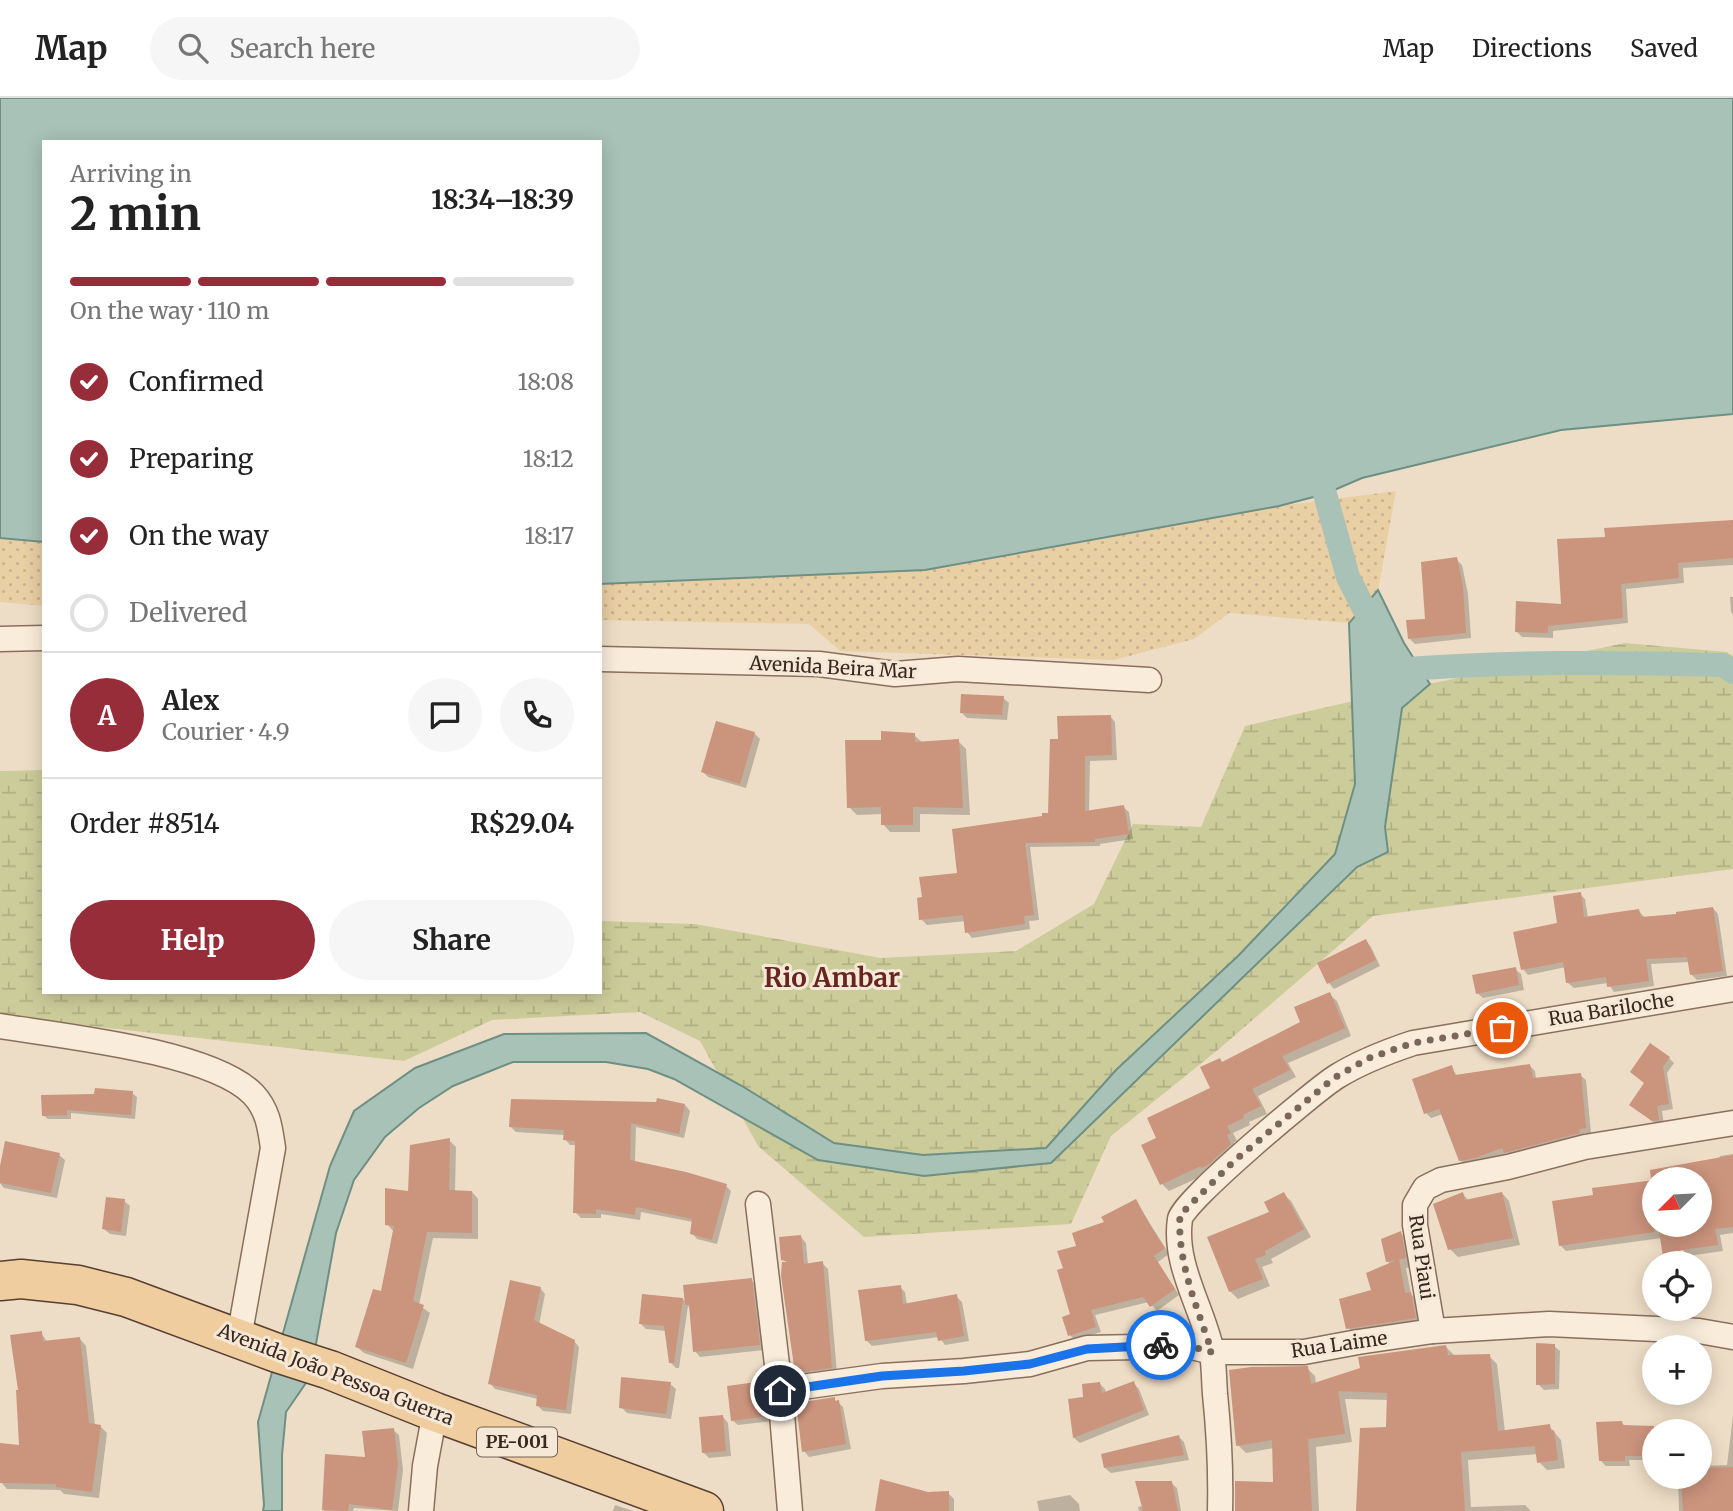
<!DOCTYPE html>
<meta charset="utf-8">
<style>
:root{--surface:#fff;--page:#f6f6f6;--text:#222;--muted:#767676;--line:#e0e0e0;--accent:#982d3a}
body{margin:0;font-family:Merriweather,serif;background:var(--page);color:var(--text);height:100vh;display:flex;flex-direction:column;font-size:26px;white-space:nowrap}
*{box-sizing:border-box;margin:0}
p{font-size:23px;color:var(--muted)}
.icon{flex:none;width:38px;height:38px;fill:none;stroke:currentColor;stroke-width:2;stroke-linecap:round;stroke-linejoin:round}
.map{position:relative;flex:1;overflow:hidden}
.sheet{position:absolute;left:42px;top:42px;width:560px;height:854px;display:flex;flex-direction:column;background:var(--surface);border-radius:0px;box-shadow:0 4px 18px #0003}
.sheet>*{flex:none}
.needle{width:46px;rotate:246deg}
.tools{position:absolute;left:1642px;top:1069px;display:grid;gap:14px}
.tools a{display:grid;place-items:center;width:70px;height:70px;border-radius:50%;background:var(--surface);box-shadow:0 4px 18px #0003;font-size:35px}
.pin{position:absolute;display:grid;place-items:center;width:60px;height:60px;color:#fff;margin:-30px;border:4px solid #fff;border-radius:50%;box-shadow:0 2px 7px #0007}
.courier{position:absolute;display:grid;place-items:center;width:70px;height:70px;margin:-35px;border:5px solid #1a73e8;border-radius:50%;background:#fff;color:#222;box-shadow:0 2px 9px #0007}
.head em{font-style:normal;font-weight:700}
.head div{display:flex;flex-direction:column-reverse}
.head{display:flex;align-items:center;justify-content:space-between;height:119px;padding:0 28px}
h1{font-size:46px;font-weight:700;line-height:52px}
.bar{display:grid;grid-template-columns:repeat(4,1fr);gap:10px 7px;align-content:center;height:84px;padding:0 28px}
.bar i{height:9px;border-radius:5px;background:var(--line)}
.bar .selected{background:var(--accent)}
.bar p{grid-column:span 4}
.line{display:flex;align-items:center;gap:18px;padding:0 28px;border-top:2px solid var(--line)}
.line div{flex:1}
.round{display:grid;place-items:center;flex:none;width:74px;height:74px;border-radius:37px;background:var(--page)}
ol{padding:0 28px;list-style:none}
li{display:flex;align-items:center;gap:21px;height:77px}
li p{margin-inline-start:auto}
li .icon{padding:7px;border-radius:50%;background:var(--accent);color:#fff;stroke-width:4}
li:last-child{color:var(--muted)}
li i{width:38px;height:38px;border:4px solid var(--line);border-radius:50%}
.button{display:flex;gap:14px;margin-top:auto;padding:14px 28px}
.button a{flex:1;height:80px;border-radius:42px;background:var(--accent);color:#fff;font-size:28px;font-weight:700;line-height:80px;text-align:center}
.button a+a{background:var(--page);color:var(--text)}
header{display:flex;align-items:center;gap:42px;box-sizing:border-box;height:98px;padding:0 35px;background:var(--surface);border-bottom:2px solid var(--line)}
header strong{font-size:33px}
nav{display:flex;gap:38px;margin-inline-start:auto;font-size:24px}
.search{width:490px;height:63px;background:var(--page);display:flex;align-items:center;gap:18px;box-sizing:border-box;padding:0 24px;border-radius:38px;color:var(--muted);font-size:26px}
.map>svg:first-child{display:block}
.wetland{fill:url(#wetland-marsh)}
.sand{fill:url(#sand-dots)}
.water{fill:#a8c2b7;stroke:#6e9084;stroke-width:2}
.shadow{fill:#0003}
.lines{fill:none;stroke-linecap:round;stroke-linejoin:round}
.canal{stroke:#a8c2b7;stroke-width:24}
.building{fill:#cb947d}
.street-casing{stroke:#896f5c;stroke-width:27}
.primary-casing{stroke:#573e30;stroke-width:41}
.street{stroke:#f9ecda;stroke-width:24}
.primary{stroke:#f0cd9f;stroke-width:38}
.done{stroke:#79685a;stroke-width:7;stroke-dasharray:0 12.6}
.route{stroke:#1a73e8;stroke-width:9}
.labels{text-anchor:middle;stroke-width:6;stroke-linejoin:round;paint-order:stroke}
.shield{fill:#f5e8d6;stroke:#726257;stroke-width:2}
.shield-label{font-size:18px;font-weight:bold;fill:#3a2920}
.street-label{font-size:19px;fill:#3a2920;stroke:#f5e8d6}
.district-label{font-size:26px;font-weight:bold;fill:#66261f;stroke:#f5e8d6}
</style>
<header>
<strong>Map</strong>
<div class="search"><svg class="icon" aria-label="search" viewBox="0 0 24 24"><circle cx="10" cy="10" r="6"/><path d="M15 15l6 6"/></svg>Search here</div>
<nav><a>Map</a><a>Directions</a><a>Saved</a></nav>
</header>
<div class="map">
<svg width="1733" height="1413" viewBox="0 0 1733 1413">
<defs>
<pattern id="wetland-marsh" width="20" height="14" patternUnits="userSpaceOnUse" patternTransform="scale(1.75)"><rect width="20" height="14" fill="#cccc9a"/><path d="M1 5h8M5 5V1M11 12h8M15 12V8" fill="none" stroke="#b0af84"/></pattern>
<pattern id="sand-dots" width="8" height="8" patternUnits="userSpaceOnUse" patternTransform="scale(1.75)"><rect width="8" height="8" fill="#e9cfa4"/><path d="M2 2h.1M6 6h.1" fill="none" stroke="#c9b28d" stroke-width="1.8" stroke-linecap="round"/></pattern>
</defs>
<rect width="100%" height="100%" fill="#eeddc6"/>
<path class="wetland" d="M1625,545L1727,554L1733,558V771L1373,818L1219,951L1111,1038L1071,1126L864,1139L758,1048L700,943L640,914L492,922L404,963L0,918V673L44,672V894H600V823L695,826L881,860L1016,853L1094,806L1133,726L1201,729L1245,628L1414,589Z"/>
<g class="sand">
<path d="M1396,393L1378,492L1349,525L1229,515L1194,541L1114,562L840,553L809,526L600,522V486L925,472L1279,408Z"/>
<path d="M0,440L44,444V508L0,504Z"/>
</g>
<g class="water">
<path d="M0,0H1733V316L1561,332L1362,380L1325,396L1279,408L925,472L600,486V44H44V444L0,440Z"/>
<path d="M1378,492L1404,545L1430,586L1402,610L1385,729L1388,754L1357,769L1051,1065L924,1078L818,1062L674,981L648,971L606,964H513L453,988L419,1010L385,1039L354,1082L336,1135L310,1279L286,1314L282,1357V1413H263L264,1407L258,1324L330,1068L354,1013L415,970L504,936L646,935L742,988L834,1045L923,1057L1046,1050L1116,972L1239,857L1335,756L1355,686L1349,525Z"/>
</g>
<g class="shadow">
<path d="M1733,423V467L1683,470L1684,485L1626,491L1628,525L1553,533V540L1522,539L1516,533L1562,507L1607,440Z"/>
<path d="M1456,461L1462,467L1468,496L1471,540L1415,546L1410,541L1426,522Z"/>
<path d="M1730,499H1733V516L1731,514Z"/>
<path d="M1003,600L1009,605L1007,622L967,620L961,614Z"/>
<path d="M1110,618L1115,624L1117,662L1090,663L1089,714L1123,709L1129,714L1133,741L1100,746V748L1030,749L1039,822L1029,823L1030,831L972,840L967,834L966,823L927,827L921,821L959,777L1050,716L1059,643Z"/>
<path d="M754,635L760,641L746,690L708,679L703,674Z"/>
<path d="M914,637L923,645L958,643L966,651L970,717L920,716V734H890L883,726V716L857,717L849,709L883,644Z"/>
<path d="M1580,796L1585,801L1588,820L1639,813L1645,820L1678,818L1713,810L1718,816L1727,878L1697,882L1691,876L1690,864L1651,866L1654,888L1614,894L1608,885L1574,890L1568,885L1566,869L1528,877L1523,871L1559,827Z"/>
<path d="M1366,843L1371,849L1380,868L1334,891L1329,885Z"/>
<path d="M1515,871L1521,876L1524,892L1483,900L1477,895Z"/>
<path d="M1329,896L1337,903L1351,938L1288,965L1296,979L1258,998L1267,1016L1249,1024L1250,1027L1233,1035L1237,1043L1234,1044L1238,1054L1209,1075L1169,1093L1162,1086L1158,1040L1213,991L1223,965L1303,925Z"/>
<path d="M1669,960L1674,965L1667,975L1673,1011L1662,1013L1664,1027L1659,1028L1637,1012L1646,986Z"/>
<path d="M1530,968L1535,973L1536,981L1580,977L1586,982L1591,1035H1584V1040L1511,1059L1507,1055L1481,1065L1466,1068L1460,1062L1443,1016L1431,1020L1426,1015L1451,969L1458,979Z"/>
<path d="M132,995L137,999L135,1021L71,1015V1021H48L43,1017Z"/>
<path d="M685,1007L690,1013L684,1040L636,1029L635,1065L726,1088L731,1093L717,1146L697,1141L692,1135L693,1124L641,1114L640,1122L601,1116V1120H581L575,1114L577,1047H570L565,1041V1037L516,1034L511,1029Z"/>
<path d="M449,1042L456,1049L455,1094H472L478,1101V1141L433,1140L419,1207L430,1215L413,1271L364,1255L357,1249L382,1196L393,1133L387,1126Z"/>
<path d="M1733,1056V1135L1720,1137L1723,1153L1688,1158L1682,1151L1674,1127H1699L1720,1058Z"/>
<path d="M59,1057L65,1062L57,1100L4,1090L0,1085V1078Z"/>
<path d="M1502,1095L1509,1103L1520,1147L1458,1159L1450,1151L1463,1096L1469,1103Z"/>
<path d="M1283,1096L1291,1103L1311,1139L1271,1161L1273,1165L1262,1169L1270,1188L1238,1201L1230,1193Z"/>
<path d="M124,1103L130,1108L126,1138L110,1136L104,1131Z"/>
<path d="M1136,1103L1169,1156L1158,1164L1179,1197L1157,1213L1149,1204L1095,1217L1101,1234L1075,1242L1070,1237L1072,1217L1065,1171L1078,1149Z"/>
<path d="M1654,1127H1670L1662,1140L1566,1153L1560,1147Z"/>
<path d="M1401,1135L1409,1144L1413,1168L1406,1170L1411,1196L1419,1204L1423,1228L1356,1238L1348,1230L1391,1167L1387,1163Z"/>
<path d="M801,1139L806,1145L808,1167L822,1165L828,1171L837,1275L802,1280L797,1274L788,1166L783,1161Z"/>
<path d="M751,1182L757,1188L764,1252L700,1259L695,1253L691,1211L688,1208L679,1270H676L670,1264L666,1233L646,1231L640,1225L683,1201L687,1205Z"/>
<path d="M900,1189L905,1194L907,1207L956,1198L962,1204L969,1243L945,1247L939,1239L872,1248L866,1242Z"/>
<path d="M540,1190L545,1196L539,1227L574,1243L579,1249L571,1316L543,1313L537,1307L538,1301L495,1291L490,1285Z"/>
<path d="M41,1235L48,1245L80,1241L86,1248L95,1327L100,1328L107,1335L99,1400L64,1396L60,1392L7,1391L1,1384L0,1347L21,1349L20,1293Z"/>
<path d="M1554,1248L1560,1253L1559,1291L1544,1292L1538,1286Z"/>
<path d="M1446,1249L1454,1257L1489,1258L1497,1266L1505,1334L1549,1328L1561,1342L1565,1370L1547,1372L1539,1364L1538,1356L1468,1362L1471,1409L1525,1407L1531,1413H1358L1388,1331L1389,1302L1345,1301L1352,1344L1316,1349L1319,1413H1237L1274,1385V1350L1246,1355L1238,1347L1307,1270L1315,1278L1316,1286Z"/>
<path d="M1699,1255L1702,1258L1705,1289L1699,1290Z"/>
<path d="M763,1285L769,1291L772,1323L738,1327L732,1322Z"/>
<path d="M1133,1285L1139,1291L1149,1317L1080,1345L1074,1340L1070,1303L1085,1301L1100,1286L1105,1291L1106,1295Z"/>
<path d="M670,1286L676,1291L671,1321L627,1315L621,1309Z"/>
<path d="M834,1301L843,1309L851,1351L809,1359L804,1353Z"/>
<path d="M1733,1318V1413H1679L1678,1379H1699V1368L1727,1367Z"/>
<path d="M723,1319L728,1325L731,1358L709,1360L703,1354Z"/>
<path d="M1622,1325L1626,1329L1688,1334H1654V1362H1629L1630,1368H1606L1601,1363Z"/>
<path d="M393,1332L399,1337L403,1372L398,1413L354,1410L353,1413H325L324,1412Z"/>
<path d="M1179,1339L1184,1344L1189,1362L1111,1375L1105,1370Z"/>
<path d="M1171,1385L1177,1390L1181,1413H1139L1138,1409L1143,1408Z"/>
<path d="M928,1395H948L954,1401V1413H877Z"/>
<path d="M1070,1397L1079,1406L1080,1413H1039L1037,1403Z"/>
<path d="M615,1407L633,1413H613Z"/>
</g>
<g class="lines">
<path class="canal" d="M1325,396L1348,479L1395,572C1504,563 1613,564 1723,567L1733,574"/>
</g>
<g class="building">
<path d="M1733,422V460L1678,465L1679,480L1621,486L1623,520L1548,528V535L1515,534L1516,503L1561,506L1557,441L1605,439L1604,430Z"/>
<path d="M1457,459L1463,489L1466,535L1408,541L1406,522L1425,521L1421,464Z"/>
<path d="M961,596L1004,598L1002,617L960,615Z"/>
<path d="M1111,617L1112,657L1085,658V713L1124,707L1129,736L1095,741V744L1025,745L1034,817L1024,818L1025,826L965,835L963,817L919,822L917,800L922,799L919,779L957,775L952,731L1042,718V715H1048L1050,641H1058L1057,618Z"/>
<path d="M716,623L755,634L740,686L701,674Z"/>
<path d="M881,633L915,635V644L959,641L963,710L913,709V727H881V709L847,710L845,642H881Z"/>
<path d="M1581,794L1584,819L1639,811L1641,819L1676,816V814L1713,809L1723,873L1690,877L1687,859L1646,861L1649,883L1607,889L1606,879L1566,885L1563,864L1521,872L1513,834L1557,825L1553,798Z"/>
<path d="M1366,841L1376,862L1327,886L1317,865Z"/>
<path d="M1516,869L1519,887L1476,896L1472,877Z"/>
<path d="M1330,894L1345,930L1282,958L1290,972L1252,991L1261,1008L1243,1017L1244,1020L1227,1028L1231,1035L1227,1037L1231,1046L1208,1067L1201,1070V1068L1160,1087L1141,1047L1156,1040L1147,1020L1210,990L1200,969L1220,960L1222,964L1300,924L1294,909Z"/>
<path d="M1650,945L1670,959L1663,969L1669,1006L1657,1008L1659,1022L1652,1023L1629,1007L1644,985L1630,974Z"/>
<path d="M1530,966L1533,980L1581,975L1586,1030L1579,1031L1580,1035L1504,1055L1502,1050L1475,1060L1459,1063L1439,1011L1424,1016L1412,981L1452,967L1455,977Z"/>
<path d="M95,990L133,993L131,1017L67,1012V1017L42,1018L41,997L94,996Z"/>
<path d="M657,1000L685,1006L679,1036L631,1025L630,1062L686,1074L727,1086L712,1142L690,1136L692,1121L636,1109L635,1117L596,1111V1116L573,1115L575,1043L563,1042L564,1032L509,1029L511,1001L656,1004Z"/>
<path d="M450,1040L449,1092L472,1093V1135L427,1134L413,1203L424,1207L406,1265L355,1249L373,1191L381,1193L394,1128L385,1127V1090L408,1093L410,1047Z"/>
<path d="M5,1043L60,1055L51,1095L0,1085V1068Z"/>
<path d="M1733,1057V1129L1715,1131L1718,1147L1682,1152L1663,1159L1658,1127H1699V1082H1651L1650,1072Z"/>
<path d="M1654,1082V1134L1559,1148L1552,1103L1593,1097L1592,1090Z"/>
<path d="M1284,1094L1304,1131L1265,1153L1266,1157L1255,1161L1263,1181L1229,1194L1207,1139L1269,1114L1264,1104Z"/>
<path d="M1463,1094L1465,1102L1502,1094L1513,1140L1448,1152L1433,1106Z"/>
<path d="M106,1099L125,1101L121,1134L102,1131Z"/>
<path d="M1136,1101L1150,1127L1165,1150L1154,1158L1175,1191L1150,1209L1143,1199L1091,1212L1096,1229L1068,1238L1062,1219L1070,1216L1057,1172L1063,1170L1057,1153L1076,1148L1072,1135L1104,1124L1101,1119Z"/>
<path d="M1401,1133L1406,1160L1386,1164L1381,1141Z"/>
<path d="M801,1137L804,1166L823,1163L832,1270L795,1275L781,1178L782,1164H789L781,1162L779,1139Z"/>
<path d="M1399,1161L1405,1195L1411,1194L1416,1220L1346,1231L1339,1201L1371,1192L1366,1175Z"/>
<path d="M752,1180L760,1247L693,1254L689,1207H685L683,1187Z"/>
<path d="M510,1182L541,1189L534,1222L575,1242L566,1312L536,1308L537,1297L488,1286Z"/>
<path d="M901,1187L903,1206L957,1196L964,1238L938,1243L936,1234L865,1243L858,1192Z"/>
<path d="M642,1196L683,1200L674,1265H669L664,1228L639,1226Z"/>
<path d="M42,1233L43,1243L80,1239L89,1325L101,1327L92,1394L56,1389V1386L0,1385V1345L19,1347L16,1292H18L10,1237Z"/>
<path d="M1536,1245L1555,1246V1286L1536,1287Z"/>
<path d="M1446,1247L1448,1257L1490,1256L1498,1333L1550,1326L1551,1333L1554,1332L1558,1362L1537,1365L1535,1348L1461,1354L1465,1413H1356L1360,1330L1386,1329L1387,1295L1338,1293L1345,1336L1308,1341L1312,1413H1235V1383L1273,1384L1272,1342L1236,1348L1229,1272L1251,1269L1308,1268L1311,1286L1360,1270L1358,1259Z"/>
<path d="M621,1279L671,1284L666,1316L619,1310Z"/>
<path d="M764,1283L767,1318L731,1323L727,1288Z"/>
<path d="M1134,1283L1144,1312L1073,1340L1068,1301L1083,1299L1082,1286L1100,1284L1102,1295Z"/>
<path d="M835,1299V1303L839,1302L846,1346L802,1354L796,1305Z"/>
<path d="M723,1317L726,1353L702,1355L699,1319Z"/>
<path d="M1622,1323L1623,1327L1654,1328V1358H1625V1363H1599L1596,1324Z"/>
<path d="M394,1330L398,1366L392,1412L349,1406L348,1413L322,1412L325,1356L365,1359L362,1333Z"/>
<path d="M1179,1337L1184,1357L1104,1370L1101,1356Z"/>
<path d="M1733,1369V1413H1683L1681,1379H1699V1370Z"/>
<path d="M880,1381L928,1394L949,1393V1413H875Z"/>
<path d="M1135,1383H1172L1178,1413H1143Z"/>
</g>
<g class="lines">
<defs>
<g id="street">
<path d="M0,541L44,540"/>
<path d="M600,561L819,566L895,576L958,571L1149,582"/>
<path d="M0,928C62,938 210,953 253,996C268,1012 270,1029 273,1050L239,1240"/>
<path d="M758,1106L780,1292L790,1413"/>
<path d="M1433,1233L1415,1127V1107L1425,1090L1441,1082L1508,1069L1585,1049L1733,1025"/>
<path d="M780,1292L882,1278L964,1273L1030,1266L1087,1250L1188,1248L1212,1254H1304L1358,1244L1433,1233L1549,1226L1699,1233L1733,1239"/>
<path d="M421,1413L425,1368L435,1314"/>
<path d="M1220,1413C1221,1374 1219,1335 1215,1296C1214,1283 1214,1268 1212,1254C1203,1210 1173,1167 1180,1121C1182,1104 1314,993 1336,979C1360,964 1386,954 1413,945L1733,891"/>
</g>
<path id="primary" d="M0,1183L21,1181L78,1187L126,1199L277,1255L330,1272L435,1314L704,1413"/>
</defs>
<use href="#street" class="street-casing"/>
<use href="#primary" class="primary-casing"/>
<use href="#street" class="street"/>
<use href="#primary" class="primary"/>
</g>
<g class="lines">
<path class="done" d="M1161,1247L1188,1248L1212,1254C1197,1209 1177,1164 1180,1117L1234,1063L1334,980L1369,960L1413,945L1502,930"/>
<path class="route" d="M780,1293L882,1278L964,1273L1030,1266L1087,1251L1161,1247"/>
</g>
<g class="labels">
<rect class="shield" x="477" y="1329.5" width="80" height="29" rx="5"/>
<g class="shield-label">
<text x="517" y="1350">PE-001</text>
</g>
<g class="street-label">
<text transform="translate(833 569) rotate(3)" y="7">Avenida Beira Mar</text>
<text transform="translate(1611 911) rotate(-9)" y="7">Rua Bariloche</text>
<text transform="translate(1422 1159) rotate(82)" y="7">Rua Piaui</text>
<text transform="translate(1339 1246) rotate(-8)" y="7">Rua Laime</text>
<text transform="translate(336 1276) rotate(21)" y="7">Avenida João Pessoa Guerra</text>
</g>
<g class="district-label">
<text x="832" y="889">Rio Ambar</text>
</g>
</g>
</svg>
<div class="tools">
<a><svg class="needle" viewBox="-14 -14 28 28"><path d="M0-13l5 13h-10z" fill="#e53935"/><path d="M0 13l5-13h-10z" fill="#767676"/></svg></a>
<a><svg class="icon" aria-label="locate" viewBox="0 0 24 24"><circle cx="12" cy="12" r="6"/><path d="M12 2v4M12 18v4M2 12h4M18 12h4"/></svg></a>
<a>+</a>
<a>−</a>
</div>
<div class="pin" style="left:1502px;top:930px;background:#ea580c"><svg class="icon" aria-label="bag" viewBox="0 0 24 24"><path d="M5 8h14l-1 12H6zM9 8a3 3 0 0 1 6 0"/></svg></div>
<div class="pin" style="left:780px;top:1293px;background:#1f2937"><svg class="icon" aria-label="home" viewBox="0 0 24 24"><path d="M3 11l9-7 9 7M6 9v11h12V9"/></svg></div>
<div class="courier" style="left:1161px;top:1247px"><svg class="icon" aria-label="bike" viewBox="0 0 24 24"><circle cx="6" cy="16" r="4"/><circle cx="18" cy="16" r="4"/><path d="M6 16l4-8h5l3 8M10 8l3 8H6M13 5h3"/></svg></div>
<section class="sheet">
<div class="head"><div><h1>2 min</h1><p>Arriving in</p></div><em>18:34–18:39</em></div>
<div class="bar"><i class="selected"></i><i class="selected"></i><i class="selected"></i><i></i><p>On the way · 110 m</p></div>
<ol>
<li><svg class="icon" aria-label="check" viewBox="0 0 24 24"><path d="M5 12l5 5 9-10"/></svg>Confirmed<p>18:08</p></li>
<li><svg class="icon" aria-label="check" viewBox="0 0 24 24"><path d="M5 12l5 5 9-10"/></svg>Preparing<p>18:12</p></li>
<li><svg class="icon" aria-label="check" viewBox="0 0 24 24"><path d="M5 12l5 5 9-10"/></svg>On the way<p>18:17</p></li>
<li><i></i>Delivered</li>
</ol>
<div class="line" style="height:126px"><b class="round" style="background:var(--accent);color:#fff">A</b><div><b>Alex</b><p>Courier · 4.9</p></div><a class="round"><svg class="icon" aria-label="chat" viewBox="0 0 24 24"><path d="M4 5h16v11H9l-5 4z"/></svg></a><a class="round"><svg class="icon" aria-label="phone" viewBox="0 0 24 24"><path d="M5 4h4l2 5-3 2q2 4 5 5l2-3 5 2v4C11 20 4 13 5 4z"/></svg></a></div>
<div class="line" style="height:91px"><div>Order #8514</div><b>R$29.04</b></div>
<div class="button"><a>Help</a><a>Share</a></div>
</section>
</div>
